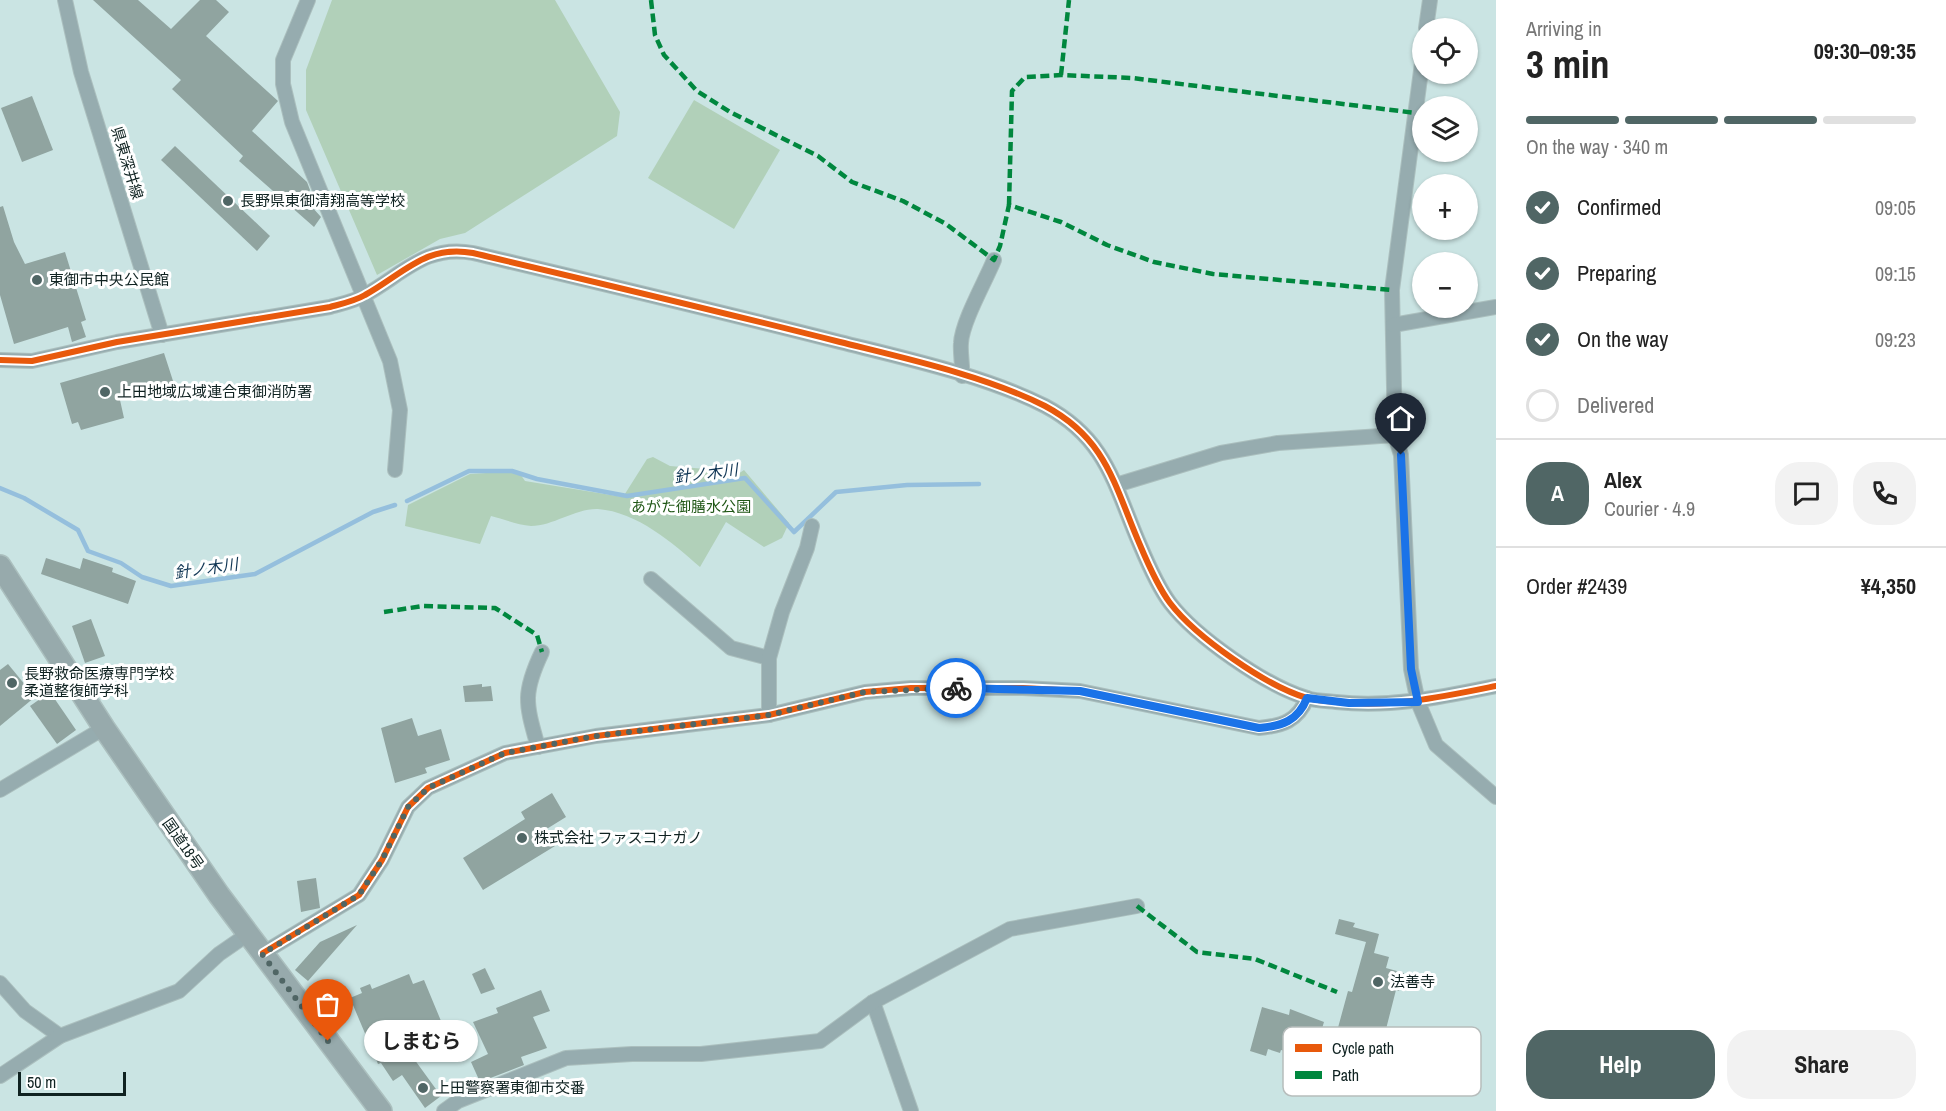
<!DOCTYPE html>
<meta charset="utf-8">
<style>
:root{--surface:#fff;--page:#f2f2f2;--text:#222;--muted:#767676;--line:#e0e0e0;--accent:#506665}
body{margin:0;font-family:"Archivo Narrow","Noto Sans JP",sans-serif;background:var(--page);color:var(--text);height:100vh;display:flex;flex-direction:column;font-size:22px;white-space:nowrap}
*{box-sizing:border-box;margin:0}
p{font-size:20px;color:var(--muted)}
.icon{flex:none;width:33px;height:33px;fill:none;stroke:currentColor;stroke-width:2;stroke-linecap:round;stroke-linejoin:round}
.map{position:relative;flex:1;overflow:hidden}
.sheet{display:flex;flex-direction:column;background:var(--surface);width:450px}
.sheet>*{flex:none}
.fabs{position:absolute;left:1412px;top:18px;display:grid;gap:12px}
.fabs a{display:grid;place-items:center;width:66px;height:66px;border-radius:50%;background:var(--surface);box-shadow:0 2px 4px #0004;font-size:30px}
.scale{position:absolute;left:18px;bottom:15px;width:108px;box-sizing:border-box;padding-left:6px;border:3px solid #0f2221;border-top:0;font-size:16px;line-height:21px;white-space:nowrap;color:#0f2221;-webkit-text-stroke:4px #fff;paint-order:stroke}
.pin{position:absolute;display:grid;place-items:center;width:51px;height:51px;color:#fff;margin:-62px -26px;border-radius:50% 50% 50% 0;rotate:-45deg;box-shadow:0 0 6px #0007}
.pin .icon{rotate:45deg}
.courier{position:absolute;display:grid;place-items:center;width:60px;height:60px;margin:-30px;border:4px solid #1a73e8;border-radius:50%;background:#fff;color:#222;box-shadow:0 2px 8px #0007}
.bubble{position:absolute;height:42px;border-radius:21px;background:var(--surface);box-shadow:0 2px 4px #0004;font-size:20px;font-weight:700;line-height:42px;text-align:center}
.overview em{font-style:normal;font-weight:700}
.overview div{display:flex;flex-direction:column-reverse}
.overview{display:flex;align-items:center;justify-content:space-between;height:102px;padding:0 30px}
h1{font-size:39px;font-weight:700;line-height:45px}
.bar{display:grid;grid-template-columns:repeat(4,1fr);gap:9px 6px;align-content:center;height:72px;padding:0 30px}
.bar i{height:8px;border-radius:4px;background:var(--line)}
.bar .on{background:var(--accent)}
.bar p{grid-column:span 4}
.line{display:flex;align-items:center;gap:15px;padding:0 30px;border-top:2px solid var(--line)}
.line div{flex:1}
.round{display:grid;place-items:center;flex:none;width:63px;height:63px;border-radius:24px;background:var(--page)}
ol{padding:0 30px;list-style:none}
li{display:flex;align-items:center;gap:18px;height:66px}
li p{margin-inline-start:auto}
li .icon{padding:6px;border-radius:50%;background:var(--accent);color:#fff;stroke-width:4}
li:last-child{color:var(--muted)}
li i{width:33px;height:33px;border:3px solid var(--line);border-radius:50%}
.action{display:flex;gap:12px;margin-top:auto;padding:12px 30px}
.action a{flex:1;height:69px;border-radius:24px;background:var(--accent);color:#fff;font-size:24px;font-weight:700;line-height:69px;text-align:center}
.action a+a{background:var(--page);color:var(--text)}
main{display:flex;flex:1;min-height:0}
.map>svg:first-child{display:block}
.green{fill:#b1d0b9}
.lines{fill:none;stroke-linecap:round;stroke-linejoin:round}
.stream{stroke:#95bfdd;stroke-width:4.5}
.building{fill:#90a4a0}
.minor-casing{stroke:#abbfbe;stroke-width:16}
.highway-casing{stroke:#abbfbe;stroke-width:24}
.minor{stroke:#96acaf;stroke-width:14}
.highway{stroke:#97aaac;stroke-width:21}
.quiet{stroke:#00873e;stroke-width:4.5;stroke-dasharray:9 4.5;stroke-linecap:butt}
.cycleway-casing{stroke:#fff;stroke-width:10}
.cycleway{stroke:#e8590c;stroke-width:6}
.done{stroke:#506665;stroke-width:6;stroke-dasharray:0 10.8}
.route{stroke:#1a73e8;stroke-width:8}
.poi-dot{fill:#506665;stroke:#fff;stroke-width:2}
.labels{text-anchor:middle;stroke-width:6;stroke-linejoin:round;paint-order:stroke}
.street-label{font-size:15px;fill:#0f2221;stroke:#fff}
.poi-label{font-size:15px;fill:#0f2221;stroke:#fff;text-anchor:start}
.park-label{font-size:15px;fill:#205716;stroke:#fff}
.water-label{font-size:16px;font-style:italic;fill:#123755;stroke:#fff}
.key{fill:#fff;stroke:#b7bdbc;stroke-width:1.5}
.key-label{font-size:16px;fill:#0f2221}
</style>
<main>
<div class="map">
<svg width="1496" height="1111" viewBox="0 0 1496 1111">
<rect width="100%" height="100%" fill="#cae4e3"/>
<g class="green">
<path d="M332,0H555L620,112L617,136L465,233L440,239L377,275L306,110V70Z"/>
<path d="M694,100L780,150L734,229L648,178Z"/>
<path d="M653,457L670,466L730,471L735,476L744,470L789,523L782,538L764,547L726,522L700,567C673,543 637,512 598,509C576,508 553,526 531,526C518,525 503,519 491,516L480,544L405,526L408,505L470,474L518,471L525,481L623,497L647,459Z"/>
</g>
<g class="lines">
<g class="stream">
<path d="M0,488L24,498L78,530L88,551L121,563L142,577L171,586L255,574L373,512L395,505"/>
<path d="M407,501L469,471H512L537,479L627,496L745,478L794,532L836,492L907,485L979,484"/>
</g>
</g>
<g class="building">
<path d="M93,0H138L171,29L200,0H216L229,12L206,36L278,101L252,131L307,182L310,190L308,194L316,203L312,207L321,217L314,227L239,161L243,156L172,89L181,80Z"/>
<path d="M32,96L53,150L22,162L1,108Z"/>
<path d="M175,146L270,236L257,251L161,160Z"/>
<path d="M3,206L14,242L25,264L65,252L86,320L81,322L86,337L72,342L68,327L14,344L0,295V207Z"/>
<path d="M164,353L174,384L120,400L124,418L81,430L78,422L72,424L60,383Z"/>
<path d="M46,558L80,569L83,558L113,568L112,572L136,581L128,604L41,574Z"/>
<path d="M91,619L105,656L85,663L72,626Z"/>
<path d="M8,664L35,697L0,726V670Z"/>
<path d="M482,684V687L491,686L493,701L465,702L463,686Z"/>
<path d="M50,692L76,730L57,744L30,706Z"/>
<path d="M412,718L418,736L441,729L450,760L425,768L427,773L395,783L381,728Z"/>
<path d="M552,793L566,817L545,830L555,846L483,890L463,858L525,819L521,812Z"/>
<path d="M316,878L320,908L301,912L297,881Z"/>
<path d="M1339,919L1355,923L1353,927L1379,934L1374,953L1389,957L1386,968L1404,973L1399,991L1396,990L1385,1033L1364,1027L1360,1041L1336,1035L1348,991L1352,992L1366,942L1335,934Z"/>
<path d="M357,925L308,981L295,970L320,942Z"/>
<path d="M485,968L495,989L481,994L472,974Z"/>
<path d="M409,974L413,984L424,980L446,1033L416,1045L418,1048L409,1052L441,1096L425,1108L402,1075L393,1081L381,1063L378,1064L350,998L362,993L360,988L370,984L372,989Z"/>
<path d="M541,990L550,1011L533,1017L547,1048L521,1057L524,1065L480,1082L471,1062L488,1054L473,1022L498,1013L496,1008Z"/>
<path d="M1262,1007L1289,1015L1290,1009L1324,1022L1320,1035L1315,1034L1306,1057L1281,1050L1280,1053L1268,1049L1266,1056L1250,1051Z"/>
</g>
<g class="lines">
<defs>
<g id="minor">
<path d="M65,0L81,72L162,335"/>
<path d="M308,0L283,60V84L292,122L390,361L400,410L395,470"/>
<path d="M1426,28L1430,0"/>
<path d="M1422,63L1392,290L1395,435L1401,455L1411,669L1418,702L1436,745L1496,797"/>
<path d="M1393,325L1496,307"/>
<path d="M0,360L32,361L117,342L330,307C341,304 355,301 365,295C403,274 426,244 473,253C595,282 718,311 840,342C904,358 986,376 1045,406C1107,439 1114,485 1140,545C1148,564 1158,587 1170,603C1196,637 1266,686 1307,698C1316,701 1327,701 1336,702C1392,708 1442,697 1496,686"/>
<path d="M962,376C963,365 960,354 961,343C962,322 985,282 994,260"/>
<path d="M1116,485L1221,453L1278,443L1395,435"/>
<path d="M651,579L731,648L769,658"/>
<path d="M769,715V658L782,612L807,548L812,526"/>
<path d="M538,747C526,704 522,694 542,652"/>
<path d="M0,790L104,728"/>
<path d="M263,953L359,895L382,860L408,807L428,788L505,753L596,736L769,715L865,692L911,688H1023L1080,691L1259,728C1282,726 1298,721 1307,698"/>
<path d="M0,983L25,1011L60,1036"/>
<path d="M873,1002L911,1111"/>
<path d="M0,1076L60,1036L179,991L219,954L248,934"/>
<path d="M444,1111L458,1101L566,1058L632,1054H701L820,1041L873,1002L1010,929L1137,906"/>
</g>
<path id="highway" d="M0,566L104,728L219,895L381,1111"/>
</defs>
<use href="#minor" class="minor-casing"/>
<use href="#highway" class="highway-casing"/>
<use href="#minor" class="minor"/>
<use href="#highway" class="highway"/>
<g class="quiet">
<path d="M651,0L655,35L664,55L697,91L730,112L818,156L852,182L903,201L946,224L994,260L1000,246L1009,205L1061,222L1107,245L1154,262L1213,274L1392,290"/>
<path d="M1061,75L1069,0"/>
<path d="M1009,205L1012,91L1025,77L1061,75L1132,78L1416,113"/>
<path d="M384,612L423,606L495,608L537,635L542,652"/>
<path d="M1137,906L1197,952L1255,959L1337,992"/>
</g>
<defs>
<g id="cycleway">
<path d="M0,360L32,361L117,342L330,307C341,304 355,301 365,295C403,274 426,244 473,253C595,282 718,311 840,342C904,358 986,376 1045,406C1107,439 1114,485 1140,545C1148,564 1158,587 1170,603C1196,637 1266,686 1307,698C1316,701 1327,701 1336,702C1392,708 1442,697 1496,686"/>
<path d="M263,953L359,895L382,860L408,807L428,788L505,753L596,736L769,715L865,692L911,688H1023L1080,691L1259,728C1282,726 1298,721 1307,698"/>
</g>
</defs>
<use href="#cycleway" class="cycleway-casing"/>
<use href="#cycleway" class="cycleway"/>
</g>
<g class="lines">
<path class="done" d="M328,1041L262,954L359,895L382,860L408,807L428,788L505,753L596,736L769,715L865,692L956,688"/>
<path class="route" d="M956,688L1080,691L1259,728C1282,726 1298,721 1307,698L1349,703L1418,702L1411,669L1401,455"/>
</g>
<g class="poi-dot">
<circle cx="228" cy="201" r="6"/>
<circle cx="37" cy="280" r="6"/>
<circle cx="105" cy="392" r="6"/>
<circle cx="12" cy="683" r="6"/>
<circle cx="522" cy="838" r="6"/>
<circle cx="1378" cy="982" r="6"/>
<circle cx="423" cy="1088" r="6"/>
</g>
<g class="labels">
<g class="street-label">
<text transform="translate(127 163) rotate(73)" y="5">県東深井線</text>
<text transform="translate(183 844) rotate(55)" y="5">国道18号</text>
</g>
<g class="poi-label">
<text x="240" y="206">長野県東御清翔高等学校</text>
<text x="49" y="285">東御市中央公民館</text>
<text x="117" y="397">上田地域広域連合東御消防署</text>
<text x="24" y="679">長野救命医療専門学校<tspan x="24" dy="17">柔道整復師学科</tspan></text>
<text x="534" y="843">株式会社 ファスコナガノ</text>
<text x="1390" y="987">法善寺</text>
<text x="435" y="1093">上田警察署東御市交番</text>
</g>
<g class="park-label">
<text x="691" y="512">あがた御膳水公園</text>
</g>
<g class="water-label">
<text transform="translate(706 473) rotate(-7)" y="6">針ノ木川</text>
<text transform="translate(206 568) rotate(-8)" y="6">針ノ木川</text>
</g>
</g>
<rect x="1283" y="1027" width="198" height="69" rx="9" class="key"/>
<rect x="1295" y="1044" width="27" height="8" fill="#e8590c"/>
<rect x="1295" y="1071" width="27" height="8" fill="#00873e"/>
<g class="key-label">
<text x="1332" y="1054">Cycle path</text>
<text x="1332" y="1081">Path</text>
</g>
</svg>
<div class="fabs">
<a><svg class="icon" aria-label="locate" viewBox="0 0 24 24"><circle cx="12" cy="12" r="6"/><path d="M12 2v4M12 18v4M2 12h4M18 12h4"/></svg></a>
<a><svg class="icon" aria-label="layers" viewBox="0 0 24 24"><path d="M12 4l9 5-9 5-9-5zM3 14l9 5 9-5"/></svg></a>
<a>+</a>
<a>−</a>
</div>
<div class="scale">50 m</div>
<div class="pin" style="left:328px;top:1041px;background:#ea580c"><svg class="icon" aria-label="bag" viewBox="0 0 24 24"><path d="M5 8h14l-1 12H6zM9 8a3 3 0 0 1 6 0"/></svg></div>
<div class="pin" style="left:1401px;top:455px;background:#1f2937"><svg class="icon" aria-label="home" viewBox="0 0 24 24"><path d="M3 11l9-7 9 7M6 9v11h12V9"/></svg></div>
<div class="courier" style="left:956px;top:688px"><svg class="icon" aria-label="bike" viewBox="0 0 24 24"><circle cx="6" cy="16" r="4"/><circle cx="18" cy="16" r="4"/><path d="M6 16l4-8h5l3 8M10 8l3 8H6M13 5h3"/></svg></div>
<div class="bubble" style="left:364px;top:1020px;width:114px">しまむら</div>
</div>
<section class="sheet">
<div class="overview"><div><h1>3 min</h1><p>Arriving in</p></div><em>09:30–09:35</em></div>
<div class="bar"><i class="on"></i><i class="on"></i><i class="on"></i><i></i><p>On the way · 340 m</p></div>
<ol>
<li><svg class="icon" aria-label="check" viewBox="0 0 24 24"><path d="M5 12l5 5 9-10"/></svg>Confirmed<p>09:05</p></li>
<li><svg class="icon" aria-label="check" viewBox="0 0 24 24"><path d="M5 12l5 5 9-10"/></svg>Preparing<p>09:15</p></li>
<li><svg class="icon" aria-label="check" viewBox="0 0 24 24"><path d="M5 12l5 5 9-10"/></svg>On the way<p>09:23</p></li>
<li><i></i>Delivered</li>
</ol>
<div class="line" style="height:108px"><b class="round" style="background:var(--accent);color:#fff">A</b><div><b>Alex</b><p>Courier · 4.9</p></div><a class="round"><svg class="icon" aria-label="chat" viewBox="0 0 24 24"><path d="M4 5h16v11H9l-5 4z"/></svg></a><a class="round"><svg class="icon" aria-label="phone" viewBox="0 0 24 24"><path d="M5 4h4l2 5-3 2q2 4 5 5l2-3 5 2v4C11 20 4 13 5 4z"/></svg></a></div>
<div class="line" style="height:78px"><div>Order #2439</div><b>¥4,350</b></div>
<div class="action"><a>Help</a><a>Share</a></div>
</section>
</main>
